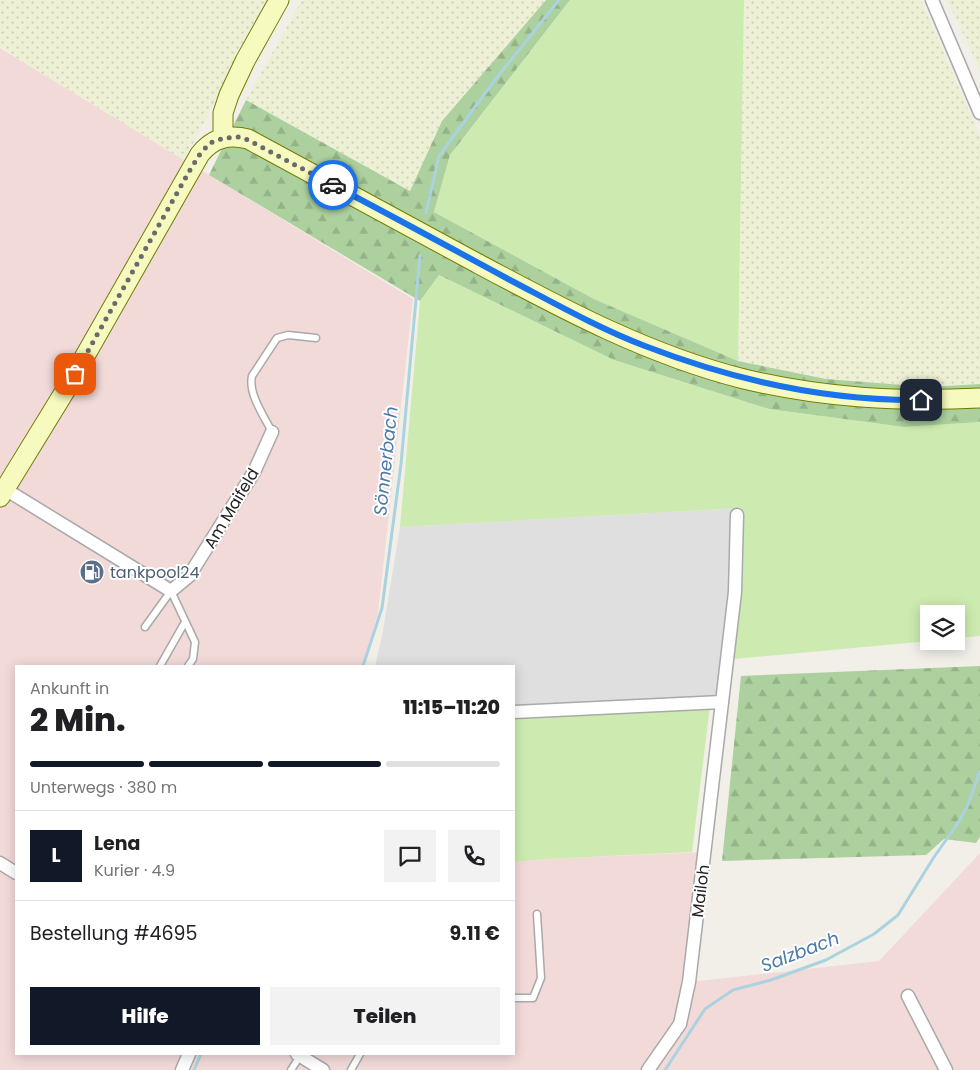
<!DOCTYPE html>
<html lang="de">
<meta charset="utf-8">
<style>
:root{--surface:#fff;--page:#f2f2f2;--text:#202124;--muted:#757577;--line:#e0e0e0;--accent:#111827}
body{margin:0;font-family:Poppins,sans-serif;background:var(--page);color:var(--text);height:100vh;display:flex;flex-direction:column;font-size:19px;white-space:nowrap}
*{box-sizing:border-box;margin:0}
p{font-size:16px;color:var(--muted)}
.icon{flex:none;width:28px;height:28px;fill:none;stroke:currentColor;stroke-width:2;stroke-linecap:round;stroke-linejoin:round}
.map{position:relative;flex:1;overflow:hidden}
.panel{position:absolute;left:15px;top:665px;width:500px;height:390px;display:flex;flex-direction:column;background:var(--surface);border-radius:0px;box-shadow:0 2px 12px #0003}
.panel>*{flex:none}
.tools{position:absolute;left:920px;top:605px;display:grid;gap:10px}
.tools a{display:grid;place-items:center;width:45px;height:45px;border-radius:0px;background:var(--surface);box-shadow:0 2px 12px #0003;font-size:25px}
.pin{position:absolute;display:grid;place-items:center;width:42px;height:42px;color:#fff;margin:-21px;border-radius:10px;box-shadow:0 2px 8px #0006}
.courier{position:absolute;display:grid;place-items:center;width:50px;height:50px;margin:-25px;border:4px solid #1a73e8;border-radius:50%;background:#fff;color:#222;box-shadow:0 1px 6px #0007}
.headline em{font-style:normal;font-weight:800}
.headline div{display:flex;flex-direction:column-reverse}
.headline{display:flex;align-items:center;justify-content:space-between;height:85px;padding:0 15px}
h1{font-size:32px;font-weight:800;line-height:38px}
.bar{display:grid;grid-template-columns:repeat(4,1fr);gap:8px 5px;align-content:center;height:60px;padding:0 15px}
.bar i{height:6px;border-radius:4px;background:var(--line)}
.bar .current{background:var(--accent)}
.bar p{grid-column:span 4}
.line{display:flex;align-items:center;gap:12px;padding:0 15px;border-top:1px solid var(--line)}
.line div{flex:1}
.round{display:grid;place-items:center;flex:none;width:52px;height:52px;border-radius:0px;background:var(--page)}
.action{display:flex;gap:10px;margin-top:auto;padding:10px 15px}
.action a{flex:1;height:58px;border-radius:0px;background:var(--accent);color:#fff;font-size:20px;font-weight:800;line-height:58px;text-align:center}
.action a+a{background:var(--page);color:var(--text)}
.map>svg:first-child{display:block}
.residential{fill:#e0dfdf}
.commercial{fill:#f2dad9}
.farmland{fill:url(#farmland-dots)}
.grass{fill:#cdebb0}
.forest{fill:url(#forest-firs)}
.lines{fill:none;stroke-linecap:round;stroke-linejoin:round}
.stream{stroke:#aad3df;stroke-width:3}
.lane-casing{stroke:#a9a9a9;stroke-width:9}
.street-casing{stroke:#a9a9a9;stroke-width:15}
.secondary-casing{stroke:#707d05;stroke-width:21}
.lane{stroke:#fff;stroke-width:6}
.street{stroke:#fff;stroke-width:12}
.secondary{stroke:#f7fabf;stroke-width:19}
.done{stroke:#6b6a68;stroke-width:5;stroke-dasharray:0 9}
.route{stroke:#1a73e8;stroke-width:6}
.labels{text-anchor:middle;stroke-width:4;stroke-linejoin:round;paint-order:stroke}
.street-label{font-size:16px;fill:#222;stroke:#fff}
.service-label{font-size:16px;fill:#4e5e75;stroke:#fff;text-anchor:start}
.water-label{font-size:18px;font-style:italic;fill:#4a7aab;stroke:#fff}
</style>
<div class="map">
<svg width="980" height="1070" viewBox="0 0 980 1070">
<defs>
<pattern id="farmland-dots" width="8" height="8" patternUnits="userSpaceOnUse" patternTransform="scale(1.25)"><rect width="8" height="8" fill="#eef0d5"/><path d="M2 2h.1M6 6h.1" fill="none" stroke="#ccceb7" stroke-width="1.8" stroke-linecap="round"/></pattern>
<pattern id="forest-firs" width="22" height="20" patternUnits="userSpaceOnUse" patternTransform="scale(1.25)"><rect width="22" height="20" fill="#add19e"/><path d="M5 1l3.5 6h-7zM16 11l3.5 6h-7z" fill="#95b388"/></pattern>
</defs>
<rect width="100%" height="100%" fill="#f2efe9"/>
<path class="residential" d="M743,508L734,659L729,698L710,706L514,717V666H375L382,636L400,527Z"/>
<path class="commercial" d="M0,48L413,299L378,613L363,666H16V1054H514V862L546,859L705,852L690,982L879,961L980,853V1070H0Z"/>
<g class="farmland">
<path d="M0,0H270L184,160L0,48Z"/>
<path d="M302,0H546L442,121L410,191L246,100Z"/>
<path d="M744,0H921L980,137V384L928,387L826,379L738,361Z"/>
<path d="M947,0H980V70Z"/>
</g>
<g class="grass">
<path d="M570,0H744L738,361L594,299L434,212L450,155Z"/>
<path d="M439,275L614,360L769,409L904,427L980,422V636L956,638V614H929V641L734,659L742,508L400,527L420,301Z"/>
<path d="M710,706L692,852L546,859L514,862V717Z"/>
</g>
<g class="forest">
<path d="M546,0H570L450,155L434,212L594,299L738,361L826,379L928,387L980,384V422L904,427L769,409L614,360L439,275L420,301L209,175L246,100L410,191L442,121Z"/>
<path d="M980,666V837L976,843L944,839L926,855L722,861L741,676Z"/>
</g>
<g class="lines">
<g class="stream">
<path d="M426,213L439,156L494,81L559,0"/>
<path d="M363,666L382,608L401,464L420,255"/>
<path d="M194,1070L201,1054"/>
<path d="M665,1070L705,1009L733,990L771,980L826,960L874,934L898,915L934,857L956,826L968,805L980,771"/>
</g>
<defs>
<g id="lane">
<path d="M272,432C264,416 248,394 252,376L277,338L288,335L316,338"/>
<path d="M145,627L171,591L195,642L193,659L188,666"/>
<path d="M160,666L185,622"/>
<path d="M514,998H533L541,978L537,914"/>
<path d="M291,1070L300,1056"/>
<path d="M351,1070L360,1054"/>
</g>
<g id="street">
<path d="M932,0L980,113"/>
<path d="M0,486L171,591L189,576L254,472L272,432"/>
<path d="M514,712L722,702"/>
<path d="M0,863L16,873"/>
<path d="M908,996L946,1070"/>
<path d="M297,1054L323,1070"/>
<path d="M182,1070L189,1054"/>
<path d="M648,1070L680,1024L689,982L735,592L737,515"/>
</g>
<g id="secondary">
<path d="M223,138V113L229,95L245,61L279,0"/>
<path d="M0,497L65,391L200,154C213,138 228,134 248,139C324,180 400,221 475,262C561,308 648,355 744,379C824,398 898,402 980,398"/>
</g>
</defs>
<use href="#lane" class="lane-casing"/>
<use href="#street" class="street-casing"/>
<use href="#secondary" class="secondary-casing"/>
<use href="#lane" class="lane"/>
<use href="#street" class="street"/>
<use href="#secondary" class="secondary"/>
</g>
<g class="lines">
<path class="done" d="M75,374L190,170L200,154L210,143L224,138L239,137L248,140L333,185"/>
<path class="route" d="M333,185C392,216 451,248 510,280C554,303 598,328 645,346C733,380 827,401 921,400"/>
</g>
<defs>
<symbol id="fuel-disc" viewBox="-11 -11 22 22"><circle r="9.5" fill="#5c6f8a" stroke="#fff"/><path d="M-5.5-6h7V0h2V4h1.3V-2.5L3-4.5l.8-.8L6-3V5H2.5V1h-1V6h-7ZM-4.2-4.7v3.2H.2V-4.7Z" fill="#fff"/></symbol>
</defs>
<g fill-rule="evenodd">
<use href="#fuel-disc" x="78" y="558" width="28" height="28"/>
</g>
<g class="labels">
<g class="street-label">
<text transform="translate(231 508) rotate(-59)" y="6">Am Maifeld</text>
<text transform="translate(700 891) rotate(-83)" y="6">Mailoh</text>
</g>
<g class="service-label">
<text x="110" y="578">tankpool24</text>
</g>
<g class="water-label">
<text transform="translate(386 461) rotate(-84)" y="6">Sönnerbach</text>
<text transform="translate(800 952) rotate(-21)" y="6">Salzbach</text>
</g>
</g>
</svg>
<div class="tools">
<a><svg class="icon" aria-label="layers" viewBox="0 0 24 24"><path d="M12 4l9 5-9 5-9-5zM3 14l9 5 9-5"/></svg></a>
</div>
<div class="pin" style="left:75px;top:374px;background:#ea580c"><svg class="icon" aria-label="bag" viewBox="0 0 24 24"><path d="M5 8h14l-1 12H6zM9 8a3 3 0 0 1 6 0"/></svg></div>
<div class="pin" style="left:921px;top:400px;background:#1f2937"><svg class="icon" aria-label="home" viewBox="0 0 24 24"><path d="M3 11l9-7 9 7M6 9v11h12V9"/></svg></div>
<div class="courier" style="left:333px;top:185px"><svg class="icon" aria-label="car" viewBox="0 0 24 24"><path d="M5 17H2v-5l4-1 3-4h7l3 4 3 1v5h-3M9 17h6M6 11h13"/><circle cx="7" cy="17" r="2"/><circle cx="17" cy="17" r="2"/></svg></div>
<section class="panel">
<div class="headline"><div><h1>2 Min.</h1><p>Ankunft in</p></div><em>11:15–11:20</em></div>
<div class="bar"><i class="current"></i><i class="current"></i><i class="current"></i><i></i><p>Unterwegs · 380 m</p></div>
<div class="line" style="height:90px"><b class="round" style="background:var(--accent);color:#fff">L</b><div><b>Lena</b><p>Kurier · 4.9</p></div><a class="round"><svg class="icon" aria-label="chat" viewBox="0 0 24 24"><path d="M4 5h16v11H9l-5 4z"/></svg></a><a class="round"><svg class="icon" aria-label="phone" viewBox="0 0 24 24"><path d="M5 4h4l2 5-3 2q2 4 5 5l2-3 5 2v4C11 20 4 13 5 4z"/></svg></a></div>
<div class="line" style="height:65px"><div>Bestellung #4695</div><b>9.11 €</b></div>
<div class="action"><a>Hilfe</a><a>Teilen</a></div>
</section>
</div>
